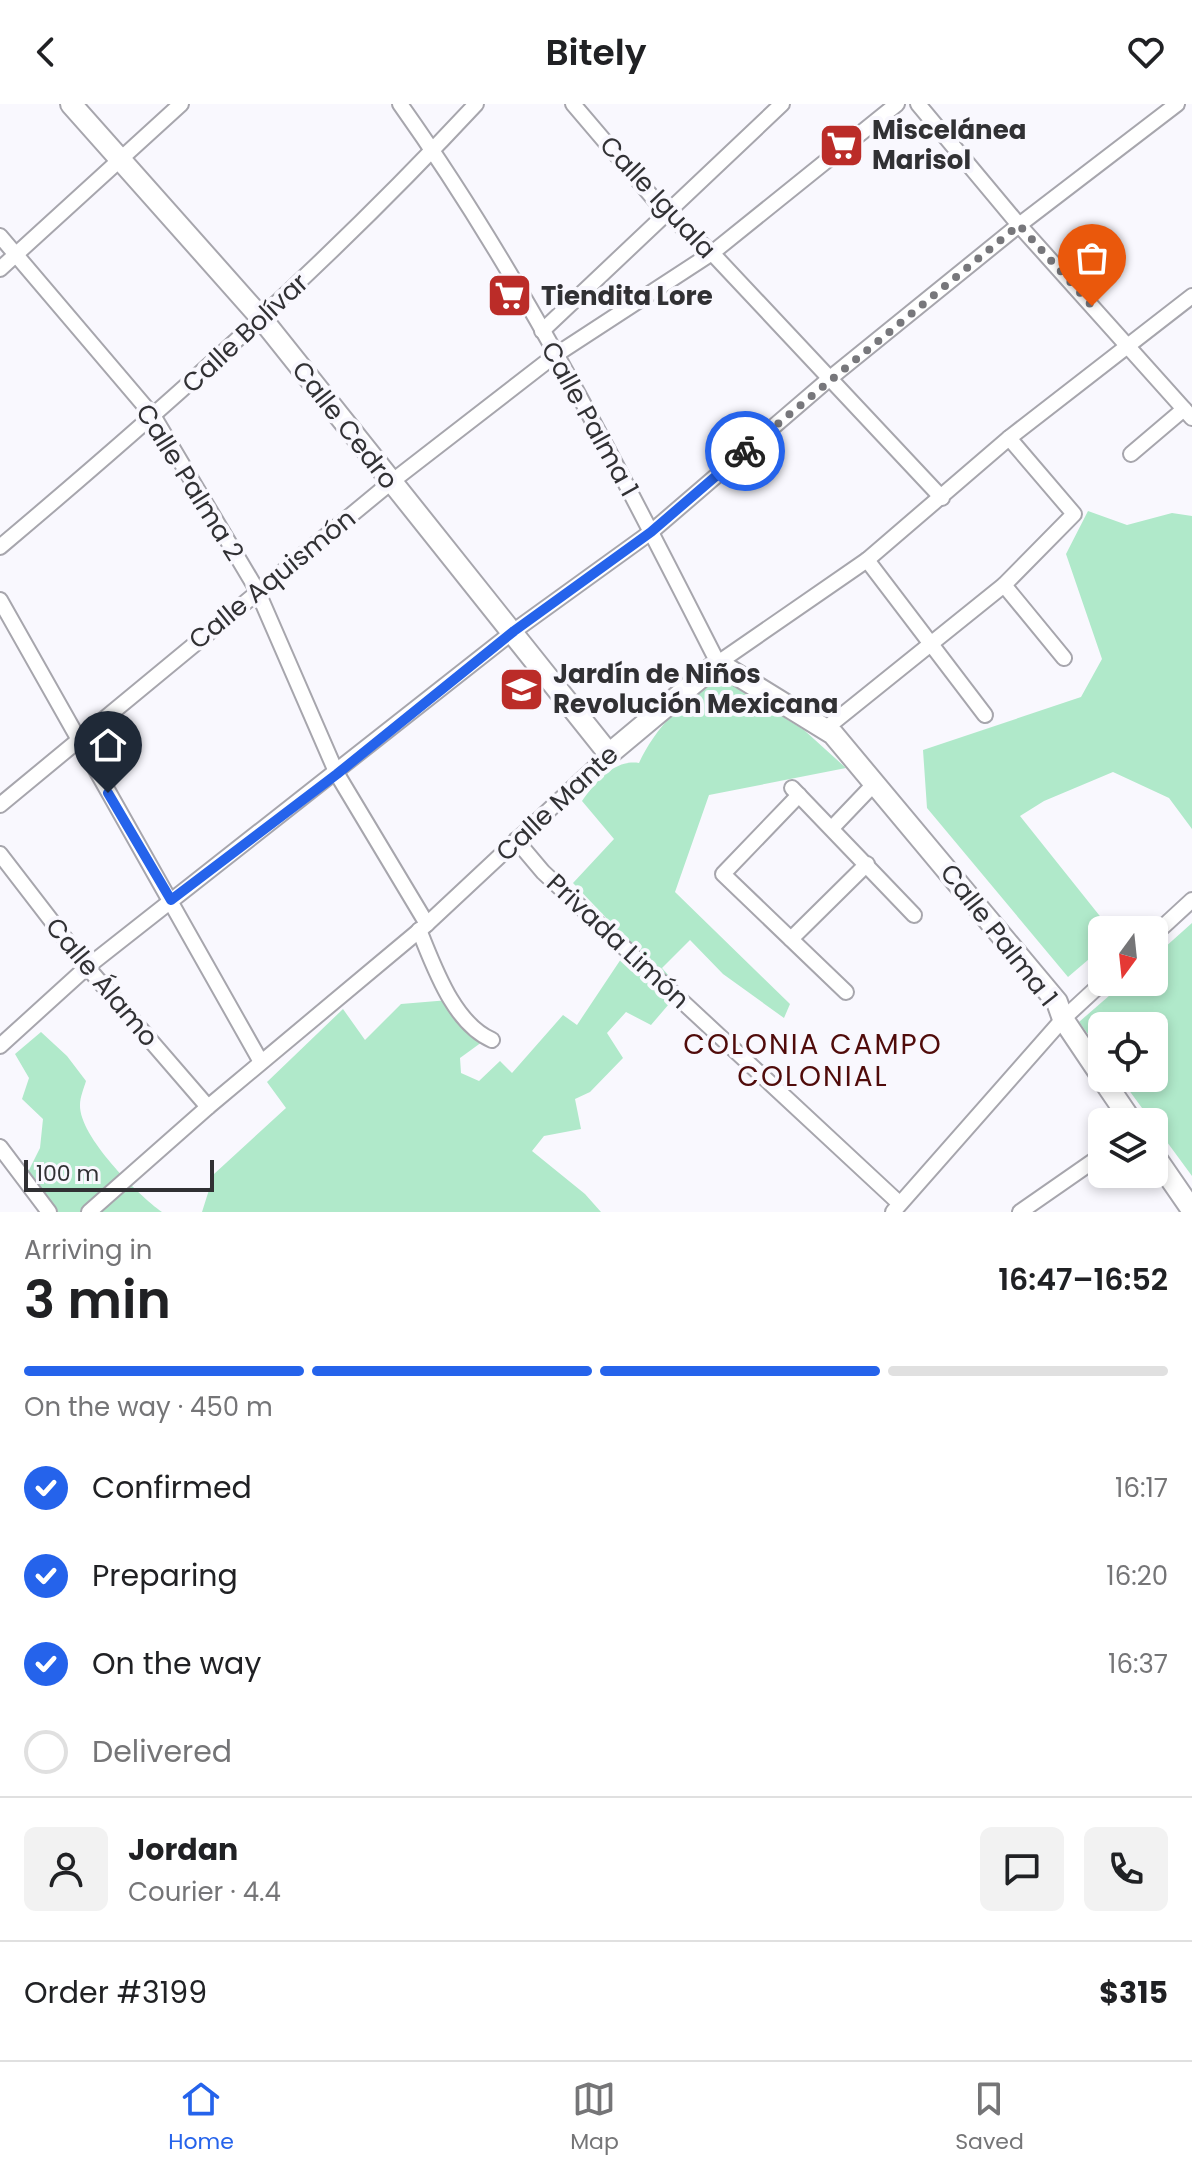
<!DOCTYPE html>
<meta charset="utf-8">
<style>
:root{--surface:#fff;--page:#f2f2f2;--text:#202124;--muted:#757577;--line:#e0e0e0;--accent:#2563eb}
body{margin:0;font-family:Poppins,sans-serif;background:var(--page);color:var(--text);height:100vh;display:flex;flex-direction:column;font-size:30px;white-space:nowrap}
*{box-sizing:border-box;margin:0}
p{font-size:26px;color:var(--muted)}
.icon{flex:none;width:44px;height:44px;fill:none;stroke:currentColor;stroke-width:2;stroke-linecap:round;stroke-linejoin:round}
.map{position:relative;height:1108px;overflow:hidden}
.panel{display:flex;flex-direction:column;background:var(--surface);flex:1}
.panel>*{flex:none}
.needle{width:52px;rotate:195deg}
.buttons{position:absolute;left:1088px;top:812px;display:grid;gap:16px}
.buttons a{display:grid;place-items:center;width:80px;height:80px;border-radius:12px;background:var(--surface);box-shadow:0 4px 12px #0003;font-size:40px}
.scale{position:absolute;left:24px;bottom:20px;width:190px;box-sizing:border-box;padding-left:8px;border:4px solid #313134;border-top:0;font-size:22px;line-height:28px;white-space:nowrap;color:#313134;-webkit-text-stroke:6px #f9f8fe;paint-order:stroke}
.pin{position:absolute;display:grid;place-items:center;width:68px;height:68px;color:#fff;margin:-82px -34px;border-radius:50% 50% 50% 0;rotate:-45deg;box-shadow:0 0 8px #0007}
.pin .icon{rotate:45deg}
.courier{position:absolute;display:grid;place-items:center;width:80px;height:80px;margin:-40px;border:6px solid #2563eb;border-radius:50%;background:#fff;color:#222;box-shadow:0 2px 10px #0007}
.head em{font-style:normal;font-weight:600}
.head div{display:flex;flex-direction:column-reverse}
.head{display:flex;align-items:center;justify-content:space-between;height:136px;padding:0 24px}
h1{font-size:52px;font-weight:600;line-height:60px}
.bar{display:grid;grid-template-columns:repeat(4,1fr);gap:12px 8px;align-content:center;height:96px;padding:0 24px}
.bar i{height:10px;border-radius:6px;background:var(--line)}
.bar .active{background:var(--accent)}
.bar p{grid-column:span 4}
.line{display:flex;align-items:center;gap:20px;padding:0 24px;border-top:2px solid var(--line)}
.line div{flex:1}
.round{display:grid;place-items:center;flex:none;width:84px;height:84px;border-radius:12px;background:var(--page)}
ol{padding:0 24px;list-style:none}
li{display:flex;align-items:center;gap:24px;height:88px}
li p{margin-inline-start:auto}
li .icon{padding:8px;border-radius:50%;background:var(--accent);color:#fff;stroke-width:4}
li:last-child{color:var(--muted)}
li i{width:44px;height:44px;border:4px solid var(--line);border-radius:50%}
header{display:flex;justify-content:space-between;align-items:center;height:104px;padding:0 24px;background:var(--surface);font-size:36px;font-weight:600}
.menu{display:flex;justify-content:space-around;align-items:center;height:112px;border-top:2px solid var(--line);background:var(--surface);font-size:22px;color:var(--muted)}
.menu a{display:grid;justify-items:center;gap:4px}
.menu .active{color:var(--accent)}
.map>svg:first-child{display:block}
.green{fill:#b0e9ca}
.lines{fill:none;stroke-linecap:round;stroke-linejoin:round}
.street-casing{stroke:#a7a6ad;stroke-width:18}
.secondary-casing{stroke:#a7a6ad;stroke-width:24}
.street{stroke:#fff;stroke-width:14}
.secondary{stroke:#fff;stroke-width:20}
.done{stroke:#77777b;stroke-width:8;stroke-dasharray:0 14.4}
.route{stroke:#2563eb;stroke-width:10}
.labels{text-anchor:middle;stroke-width:8;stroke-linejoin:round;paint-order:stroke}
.poi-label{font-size:26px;font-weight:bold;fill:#313134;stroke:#f9f8fe;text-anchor:start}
.street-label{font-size:26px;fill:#313134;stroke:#f9f8fe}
.neighbourhood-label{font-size:28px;letter-spacing:2px;fill:#500b0a;stroke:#f9f8fe}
</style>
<header><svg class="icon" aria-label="back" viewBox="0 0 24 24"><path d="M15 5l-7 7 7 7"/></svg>Bitely<svg class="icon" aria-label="heart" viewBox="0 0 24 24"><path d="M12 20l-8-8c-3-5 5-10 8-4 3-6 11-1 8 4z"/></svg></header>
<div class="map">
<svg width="1192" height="1108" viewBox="0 0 1192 1108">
<rect width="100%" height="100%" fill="#f9f8fe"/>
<g class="green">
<path d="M1088,407L1127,421L1172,409L1192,412V725L1169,694L1113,668L1044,697L1020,712L1111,826H1102V844L1068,873L927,704L923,646L1081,593L1102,555L1066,450Z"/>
<path d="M724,576L804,626L846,664L709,691L675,788L790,900L784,914L723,870L690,836L662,864L681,886L651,921L626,908L607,929L623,954L590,988L575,995L581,1025L544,1032L532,1047L585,1090L601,1108H202L214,1070L286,1004L267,978L343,905L365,936L401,900L449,896L482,938L460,954L461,969L479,977L500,957L512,969L563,911L577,921L631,840L573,779L614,735L582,697C595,679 614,655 639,659C654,626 688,587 724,576Z"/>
<path d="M1192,819V1072L1120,974H1154V922H1102V949L1079,918L1125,878H1154V853Z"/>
<path d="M41,928L67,952L86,977C84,984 80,993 80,1001C79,1032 138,1091 162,1108H54L27,1070L40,1044L43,1015L22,995L29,974L15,950Z"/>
</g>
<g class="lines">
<defs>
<g id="street">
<path d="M400,0C524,174 621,369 718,559L867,456L1009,334L1192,192"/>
<path d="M573,0L665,108L712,149L942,394"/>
<path d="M918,0L1019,121L1192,314"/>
<path d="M0,132L154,313L257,486L337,670L427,820"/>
<path d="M0,165L181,0"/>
<path d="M542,227L782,0"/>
<path d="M1131,350L1184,305"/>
<path d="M0,443C166,303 328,159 476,0"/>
<path d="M867,456L985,611"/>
<path d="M1004,481L1064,554"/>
<path d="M0,496L261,958"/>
<path d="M825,625L1004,481L1074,410L1009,334"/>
<path d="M792,684L914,811"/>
<path d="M799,691L723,770L846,888"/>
<path d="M0,701L390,379L554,252L712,149L897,0"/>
<path d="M832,724L875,679"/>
<path d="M516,736L543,768L899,1099"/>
<path d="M0,750L87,863L208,1003"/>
<path d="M419,826C434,862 453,919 492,936"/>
<path d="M1154,831L1192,796"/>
<path d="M791,835L867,760"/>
<path d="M0,942L87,863L514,527L651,428L829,275L1019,121L1177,0"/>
<path d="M0,1043L49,1108"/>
<path d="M89,1108L208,1003L427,820L609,650"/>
<path d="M893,1108L1063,915L1103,878"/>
<path d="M1020,1108L1102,1051"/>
</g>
<g id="secondary">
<path d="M71,0L262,215L609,650L718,559L833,630L1057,898L1063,915L1102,973"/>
<path d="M1102,974L1132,1018"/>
<path d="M1154,1051L1192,1106"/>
</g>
</defs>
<use href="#street" class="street-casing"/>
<use href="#secondary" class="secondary-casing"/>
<use href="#street" class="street"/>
<use href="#secondary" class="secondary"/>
</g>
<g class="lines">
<path class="done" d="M745,347L1019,121L1092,202"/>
<path class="route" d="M108,689L171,796L337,670L514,527L651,428L745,347"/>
</g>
<defs>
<symbol id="supermarket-square" viewBox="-11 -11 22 22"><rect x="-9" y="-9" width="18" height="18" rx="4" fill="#bb2c28" stroke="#f9f8fe"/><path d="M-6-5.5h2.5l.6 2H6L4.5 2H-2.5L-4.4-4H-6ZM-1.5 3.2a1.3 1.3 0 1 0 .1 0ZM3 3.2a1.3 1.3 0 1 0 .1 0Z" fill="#fff"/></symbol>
<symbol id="school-square" viewBox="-11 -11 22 22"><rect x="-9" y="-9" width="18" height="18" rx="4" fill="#bb2c28" stroke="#f9f8fe"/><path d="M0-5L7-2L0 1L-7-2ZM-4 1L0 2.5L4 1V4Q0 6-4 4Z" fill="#fff"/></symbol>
</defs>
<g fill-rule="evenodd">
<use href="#supermarket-square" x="816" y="16" width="51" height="51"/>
<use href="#supermarket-square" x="484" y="166" width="51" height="51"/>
<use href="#school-square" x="496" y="560" width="51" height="51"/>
</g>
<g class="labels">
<g class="poi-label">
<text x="872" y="35">Miscelánea<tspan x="872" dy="30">Marisol</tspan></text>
<text x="541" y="201">Tiendita Lore</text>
<text x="553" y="579">Jardín de Niños<tspan x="553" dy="30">Revolución Mexicana</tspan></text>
</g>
<g class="street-label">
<text transform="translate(658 93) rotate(47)" y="9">Calle Iguala</text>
<text transform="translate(245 229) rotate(-43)" y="9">Calle Bolívar</text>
<text transform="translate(590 315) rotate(61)" y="9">Calle Palma 1</text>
<text transform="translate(345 321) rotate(52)" y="9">Calle Cedro</text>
<text transform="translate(190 378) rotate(58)" y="9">Calle Palma 2</text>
<text transform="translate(272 475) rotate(-39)" y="9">Calle Aquismón</text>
<text transform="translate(557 699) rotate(-43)" y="9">Calle Mante</text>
<text transform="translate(999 831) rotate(52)" y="9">Calle Palma 1</text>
<text transform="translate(618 837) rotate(43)" y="9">Privada Limón</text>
<text transform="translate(102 878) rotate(50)" y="9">Calle Álamo</text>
</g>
<g class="neighbourhood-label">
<text x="813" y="950">COLONIA CAMPO<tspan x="813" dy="32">COLONIAL</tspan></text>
</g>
</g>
</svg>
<div class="buttons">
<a><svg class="needle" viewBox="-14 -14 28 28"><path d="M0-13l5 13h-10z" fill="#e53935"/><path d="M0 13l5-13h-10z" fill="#757577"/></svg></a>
<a><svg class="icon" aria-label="locate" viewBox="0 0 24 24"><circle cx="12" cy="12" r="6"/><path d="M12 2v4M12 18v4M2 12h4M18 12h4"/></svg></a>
<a><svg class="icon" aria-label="layers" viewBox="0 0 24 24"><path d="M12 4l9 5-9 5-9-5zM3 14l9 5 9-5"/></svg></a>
</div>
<div class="scale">100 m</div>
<div class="pin" style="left:1092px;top:202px;background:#ea580c"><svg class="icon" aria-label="bag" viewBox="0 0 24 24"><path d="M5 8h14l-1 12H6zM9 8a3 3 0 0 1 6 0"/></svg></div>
<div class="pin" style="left:108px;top:689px;background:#1f2937"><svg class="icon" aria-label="home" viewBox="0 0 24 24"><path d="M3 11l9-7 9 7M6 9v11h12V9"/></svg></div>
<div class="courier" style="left:745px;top:347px"><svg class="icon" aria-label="bike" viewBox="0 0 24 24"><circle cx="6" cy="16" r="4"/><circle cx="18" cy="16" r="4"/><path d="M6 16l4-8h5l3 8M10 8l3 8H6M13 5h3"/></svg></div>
</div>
<section class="panel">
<div class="head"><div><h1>3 min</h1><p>Arriving in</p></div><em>16:47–16:52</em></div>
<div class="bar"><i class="active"></i><i class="active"></i><i class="active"></i><i></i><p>On the way · 450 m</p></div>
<ol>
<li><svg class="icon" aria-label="check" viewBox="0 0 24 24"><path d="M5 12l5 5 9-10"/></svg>Confirmed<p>16:17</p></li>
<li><svg class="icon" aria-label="check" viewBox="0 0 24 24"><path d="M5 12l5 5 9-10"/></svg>Preparing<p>16:20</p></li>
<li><svg class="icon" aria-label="check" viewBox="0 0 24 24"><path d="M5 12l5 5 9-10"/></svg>On the way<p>16:37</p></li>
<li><i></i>Delivered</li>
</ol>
<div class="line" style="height:144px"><a class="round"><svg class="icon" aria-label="person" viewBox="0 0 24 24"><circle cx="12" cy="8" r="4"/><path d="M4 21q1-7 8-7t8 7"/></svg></a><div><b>Jordan</b><p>Courier · 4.4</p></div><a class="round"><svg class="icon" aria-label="chat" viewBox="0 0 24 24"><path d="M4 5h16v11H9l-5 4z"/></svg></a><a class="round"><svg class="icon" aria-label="phone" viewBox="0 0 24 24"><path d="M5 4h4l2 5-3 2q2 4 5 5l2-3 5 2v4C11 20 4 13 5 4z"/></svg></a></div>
<div class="line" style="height:104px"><div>Order #3199</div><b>$315</b></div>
</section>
<nav class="menu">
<a class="active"><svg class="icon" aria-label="home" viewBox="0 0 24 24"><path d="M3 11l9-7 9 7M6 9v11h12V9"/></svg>Home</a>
<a><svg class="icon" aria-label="map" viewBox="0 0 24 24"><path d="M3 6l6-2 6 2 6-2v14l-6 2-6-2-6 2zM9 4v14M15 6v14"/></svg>Map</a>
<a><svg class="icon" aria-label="saved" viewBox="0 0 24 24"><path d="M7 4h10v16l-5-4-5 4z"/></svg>Saved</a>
</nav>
